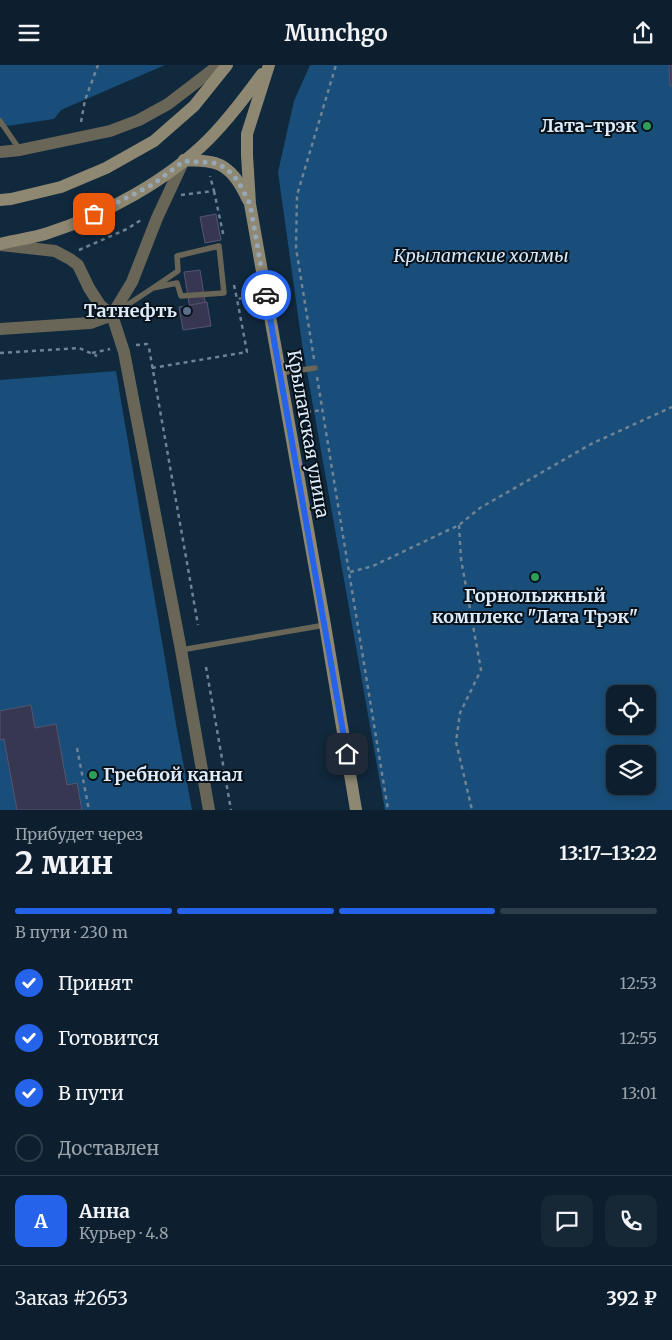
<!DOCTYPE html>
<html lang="ru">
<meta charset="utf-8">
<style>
:root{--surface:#0d1f2e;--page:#162736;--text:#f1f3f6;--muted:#9aa2aa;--line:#2d3d4a;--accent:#2563eb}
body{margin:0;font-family:Merriweather,serif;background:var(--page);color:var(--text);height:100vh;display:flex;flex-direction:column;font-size:19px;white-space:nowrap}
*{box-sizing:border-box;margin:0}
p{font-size:16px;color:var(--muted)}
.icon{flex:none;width:28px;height:28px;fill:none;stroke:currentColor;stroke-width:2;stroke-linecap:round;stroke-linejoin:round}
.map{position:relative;height:745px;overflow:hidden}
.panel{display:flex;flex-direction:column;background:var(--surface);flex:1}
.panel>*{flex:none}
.controls{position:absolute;left:606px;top:620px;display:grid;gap:10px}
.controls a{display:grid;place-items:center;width:50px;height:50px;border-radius:10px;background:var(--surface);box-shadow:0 2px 8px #0003,0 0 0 1px var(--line);font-size:25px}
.pin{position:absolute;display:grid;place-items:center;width:42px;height:42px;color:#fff;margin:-21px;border-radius:10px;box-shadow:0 2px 8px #0006}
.courier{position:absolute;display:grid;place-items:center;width:50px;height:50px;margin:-25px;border:4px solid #2563eb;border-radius:50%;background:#fff;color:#222;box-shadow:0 1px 6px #0007}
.head em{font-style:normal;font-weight:700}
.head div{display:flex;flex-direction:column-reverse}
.head{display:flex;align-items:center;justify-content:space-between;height:85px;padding:0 15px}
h1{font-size:32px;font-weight:700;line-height:38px}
.bar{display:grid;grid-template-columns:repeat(4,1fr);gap:8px 5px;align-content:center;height:60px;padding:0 15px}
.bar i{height:6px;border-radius:4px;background:var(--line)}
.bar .selected{background:var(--accent)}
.bar p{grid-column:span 4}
.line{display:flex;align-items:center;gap:12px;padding:0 15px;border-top:1px solid var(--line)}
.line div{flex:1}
.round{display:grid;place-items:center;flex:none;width:52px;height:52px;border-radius:10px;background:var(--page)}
ol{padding:0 15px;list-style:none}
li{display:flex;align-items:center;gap:15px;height:55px}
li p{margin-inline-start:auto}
li .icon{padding:5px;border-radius:50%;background:var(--accent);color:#fff;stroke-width:4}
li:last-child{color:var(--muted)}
li i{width:28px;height:28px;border:2px solid var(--line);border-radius:50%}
header{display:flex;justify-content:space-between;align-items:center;height:65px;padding:0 15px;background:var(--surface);font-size:22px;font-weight:700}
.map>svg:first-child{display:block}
.green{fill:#184e79;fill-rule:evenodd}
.building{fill:#373752;stroke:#555573}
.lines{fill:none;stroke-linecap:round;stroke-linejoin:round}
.path{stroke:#6f8394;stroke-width:2.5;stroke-dasharray:4 4;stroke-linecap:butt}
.service{stroke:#696557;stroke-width:5.5}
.tertiary{stroke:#696557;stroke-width:12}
.secondary{stroke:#8e8772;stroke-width:12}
.done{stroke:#96a8b8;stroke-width:5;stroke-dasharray:0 9}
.route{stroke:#2563eb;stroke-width:6}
.leisure-dot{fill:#2e9e5b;stroke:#07111a;stroke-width:2}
.service-dot{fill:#5c6f8a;stroke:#07111a;stroke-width:2}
.labels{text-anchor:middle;stroke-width:4;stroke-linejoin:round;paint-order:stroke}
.poi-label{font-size:18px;font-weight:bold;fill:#deecfa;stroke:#07111a;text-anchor:end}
.park-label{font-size:18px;font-style:italic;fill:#d5e6f6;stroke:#07111a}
.street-label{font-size:18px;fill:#deecfa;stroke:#07111a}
</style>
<header><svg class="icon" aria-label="menu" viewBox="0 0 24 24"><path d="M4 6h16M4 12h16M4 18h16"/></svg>Munchgo<svg class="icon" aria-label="share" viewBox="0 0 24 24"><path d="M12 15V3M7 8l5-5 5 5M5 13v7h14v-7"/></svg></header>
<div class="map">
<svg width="672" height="745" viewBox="0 0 672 745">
<rect width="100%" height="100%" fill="#11293d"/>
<g class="green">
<path d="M0,0H165L61,45L54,54L0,62Z"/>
<path d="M310,0H672V745H385L302,279L278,107L294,36ZM615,629H648V661H615ZM615,689H648V721H615Z"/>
<path d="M116,306L177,665L192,745H0V315Z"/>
</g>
<g class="building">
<path d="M669,0H672V21H670Z"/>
<path d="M216,149L221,175L205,178L200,152Z"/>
<path d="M200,205L206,242L190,244L184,207Z"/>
<path d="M207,237L211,261L183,265L179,242Z"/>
<path d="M31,640L35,663L56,659L67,720L77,718L82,745H17L4,674L0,675V646Z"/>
</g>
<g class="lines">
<g class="path">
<path d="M81,57L85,35L98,0"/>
<path d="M214,126L224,173"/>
<path d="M181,130L214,126L210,111"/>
<path d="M79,185L127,164L141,155"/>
<path d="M234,220L237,234"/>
<path d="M277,228L286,227"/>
<path d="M136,280L147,279L149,283L198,560"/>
<path d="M0,288L79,283L97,291"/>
<path d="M92,288L110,284"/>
<path d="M314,294L296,183L297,130L336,0"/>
<path d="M152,303L247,287L237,234L254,231"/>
<path d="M317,312L388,745"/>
<path d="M307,347L322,345"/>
<path d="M459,460L461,494L481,605L460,648L456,677L472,745"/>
<path d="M350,507L373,501L459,460L480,443L591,379L672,342"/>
<path d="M206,602L231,745"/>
<path d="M77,683L89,745"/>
</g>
<g class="service">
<path d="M0,56L20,85"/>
<path d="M118,246L153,223L177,218L181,231L224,228L219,181L177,191L178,206L153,223"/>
<path d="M280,308L315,303"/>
<path d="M181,585L325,560"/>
</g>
<g class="tertiary">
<path d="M0,87L20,85L110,66L139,55L168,39L219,0"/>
<path d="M1,180L55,186L70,194L78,200L89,223L100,240L112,250L124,287L181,585L209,745"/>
<path d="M0,264L90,258L112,250L132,217L157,153L184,95"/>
</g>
<g class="secondary">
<path d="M269,0L247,69V90L250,139L325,560L356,745"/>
<path d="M184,95C193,96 205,95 215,98C232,103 241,120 248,135"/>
<path d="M0,135L11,134L61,122L106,103L154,76L194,41L227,0"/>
<path d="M0,179C16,175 33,173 48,168C104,150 167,116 209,74C229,54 245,32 262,9"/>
</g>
</g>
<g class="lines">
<path class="done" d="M94,149L152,120L184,96L215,98L227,104L238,116L250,139L266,230"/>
<path class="route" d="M266,230L347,689"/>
</g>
<g class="leisure-dot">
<circle cx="647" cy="61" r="5"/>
<circle cx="535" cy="512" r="5"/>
<circle cx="93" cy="710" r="5"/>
</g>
<circle class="service-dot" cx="187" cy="246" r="5"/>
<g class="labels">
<g class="poi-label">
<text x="637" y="67">Лата-трэк</text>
<text x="177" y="252">Татнефть</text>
<text x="535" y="537" text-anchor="middle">Горнолыжный<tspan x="535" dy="21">комплекс "Лата Трэк"</tspan></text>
<text x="103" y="716" text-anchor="start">Гребной канал</text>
</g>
<g class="park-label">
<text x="481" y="197">Крылатские холмы</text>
</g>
<g class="street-label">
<text transform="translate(308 369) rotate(80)" y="6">Крылатская улица</text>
</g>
</g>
</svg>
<div class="controls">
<a><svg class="icon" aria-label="locate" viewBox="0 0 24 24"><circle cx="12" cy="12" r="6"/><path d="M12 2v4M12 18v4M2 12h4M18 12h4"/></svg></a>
<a><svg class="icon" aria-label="layers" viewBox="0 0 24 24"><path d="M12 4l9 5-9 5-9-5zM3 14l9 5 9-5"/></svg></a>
</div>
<div class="pin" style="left:94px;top:149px;background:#ea580c"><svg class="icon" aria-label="bag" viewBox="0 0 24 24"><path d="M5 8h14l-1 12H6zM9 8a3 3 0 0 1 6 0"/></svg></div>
<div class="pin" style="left:347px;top:689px;background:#1f2937"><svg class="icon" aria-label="home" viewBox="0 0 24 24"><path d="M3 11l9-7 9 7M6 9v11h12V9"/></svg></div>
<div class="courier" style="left:266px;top:230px"><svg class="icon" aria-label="car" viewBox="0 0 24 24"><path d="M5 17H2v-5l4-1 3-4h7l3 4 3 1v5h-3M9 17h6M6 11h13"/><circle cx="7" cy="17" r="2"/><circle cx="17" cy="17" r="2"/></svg></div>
</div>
<section class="panel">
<div class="head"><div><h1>2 мин</h1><p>Прибудет через</p></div><em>13:17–13:22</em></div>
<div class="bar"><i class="selected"></i><i class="selected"></i><i class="selected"></i><i></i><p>В пути · 230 m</p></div>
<ol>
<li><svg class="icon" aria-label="check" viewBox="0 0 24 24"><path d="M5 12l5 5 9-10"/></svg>Принят<p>12:53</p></li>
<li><svg class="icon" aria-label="check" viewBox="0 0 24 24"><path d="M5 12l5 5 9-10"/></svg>Готовится<p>12:55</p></li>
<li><svg class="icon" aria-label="check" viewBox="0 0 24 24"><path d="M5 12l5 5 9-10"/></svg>В пути<p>13:01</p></li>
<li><i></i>Доставлен</li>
</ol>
<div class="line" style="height:90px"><b class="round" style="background:var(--accent);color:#fff">А</b><div><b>Анна</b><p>Курьер · 4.8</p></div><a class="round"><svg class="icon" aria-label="chat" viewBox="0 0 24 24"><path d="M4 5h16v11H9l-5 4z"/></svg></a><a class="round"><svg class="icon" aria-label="phone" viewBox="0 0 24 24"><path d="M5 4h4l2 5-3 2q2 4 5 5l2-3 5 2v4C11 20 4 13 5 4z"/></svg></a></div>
<div class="line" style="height:65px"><div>Заказ #2653</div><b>392 ₽</b></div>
</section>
